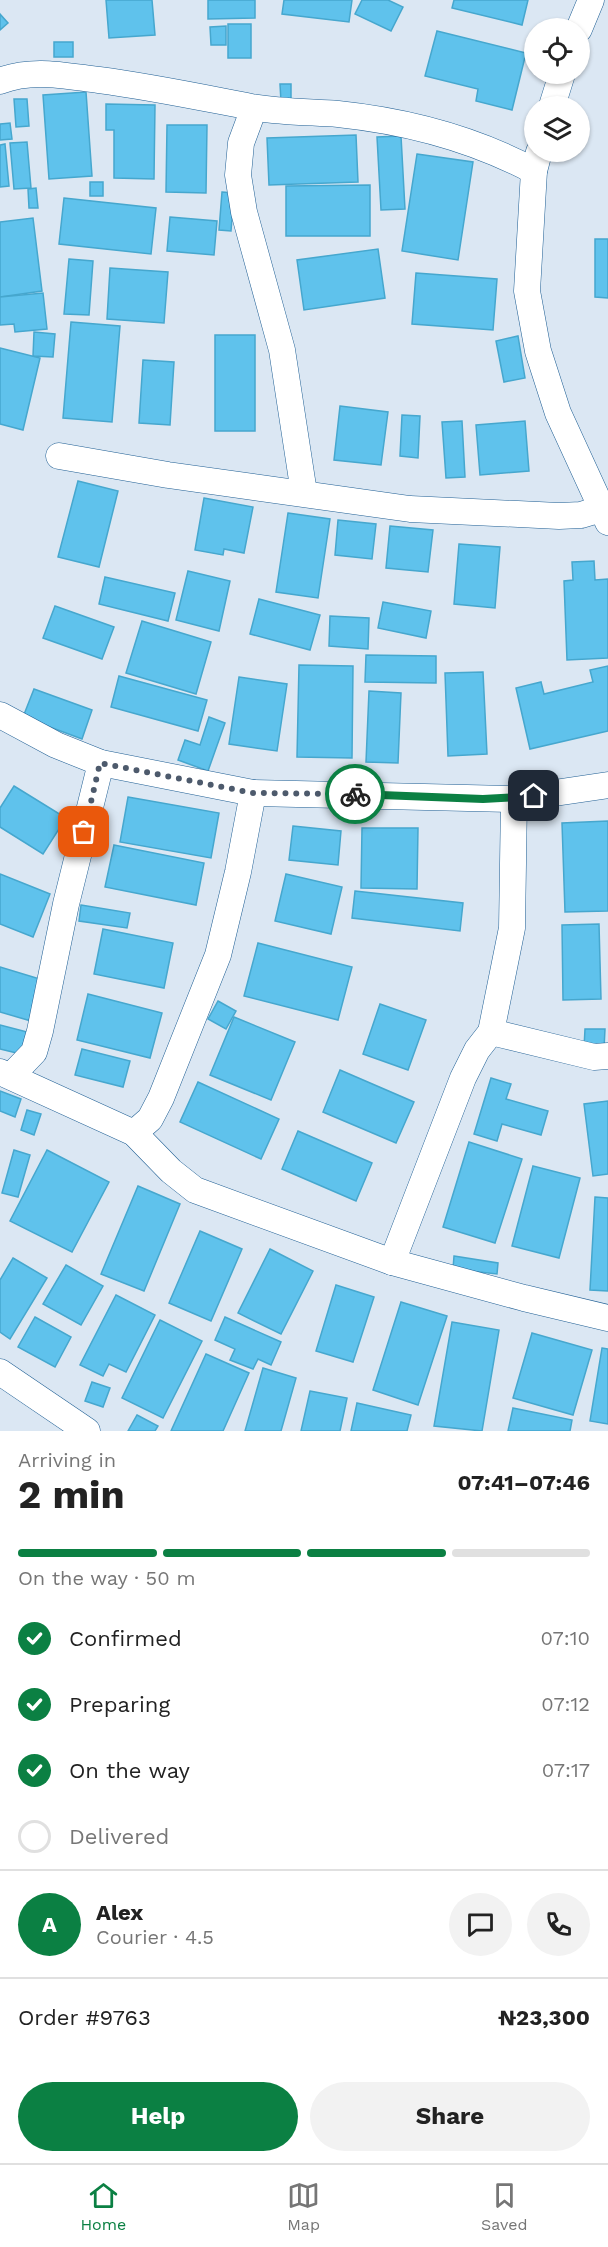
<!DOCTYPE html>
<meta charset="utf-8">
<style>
:root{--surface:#fff;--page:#f2f2f2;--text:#222;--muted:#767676;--line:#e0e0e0;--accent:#0b8043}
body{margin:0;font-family:"Work Sans",sans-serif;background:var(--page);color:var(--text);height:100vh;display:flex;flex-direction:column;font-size:22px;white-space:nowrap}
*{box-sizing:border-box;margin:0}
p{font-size:20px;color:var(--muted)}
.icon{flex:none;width:33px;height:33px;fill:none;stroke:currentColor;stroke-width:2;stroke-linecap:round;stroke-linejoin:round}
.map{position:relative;height:1431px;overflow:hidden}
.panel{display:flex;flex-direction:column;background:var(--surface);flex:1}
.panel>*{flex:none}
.tools{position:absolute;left:524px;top:18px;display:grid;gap:12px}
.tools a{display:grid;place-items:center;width:66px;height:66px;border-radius:50%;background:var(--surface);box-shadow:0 2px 4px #0004;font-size:30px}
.pin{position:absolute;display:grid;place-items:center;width:51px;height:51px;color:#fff;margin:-26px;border-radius:12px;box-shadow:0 3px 9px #0006}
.courier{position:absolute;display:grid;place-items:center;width:60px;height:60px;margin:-30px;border:4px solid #0b8043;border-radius:50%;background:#fff;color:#222;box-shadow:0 2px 8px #0007}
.head em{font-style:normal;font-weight:700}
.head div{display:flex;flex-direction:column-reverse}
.head{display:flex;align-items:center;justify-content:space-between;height:102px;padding:0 18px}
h1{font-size:39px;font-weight:700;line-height:45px}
.bar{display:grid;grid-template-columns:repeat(4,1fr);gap:9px 6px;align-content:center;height:72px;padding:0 18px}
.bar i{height:8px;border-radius:4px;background:var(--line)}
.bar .active{background:var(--accent)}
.bar p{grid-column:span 4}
.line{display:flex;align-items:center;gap:15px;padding:0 18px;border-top:2px solid var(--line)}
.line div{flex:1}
.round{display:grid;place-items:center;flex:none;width:63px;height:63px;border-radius:32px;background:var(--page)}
ol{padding:0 18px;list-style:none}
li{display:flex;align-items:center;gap:18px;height:66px}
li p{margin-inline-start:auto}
li .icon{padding:6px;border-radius:50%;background:var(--accent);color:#fff;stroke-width:4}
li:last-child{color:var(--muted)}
li i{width:33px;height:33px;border:3px solid var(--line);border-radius:50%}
.button{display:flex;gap:12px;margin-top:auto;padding:12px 18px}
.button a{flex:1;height:69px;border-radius:36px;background:var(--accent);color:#fff;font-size:24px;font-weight:700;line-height:69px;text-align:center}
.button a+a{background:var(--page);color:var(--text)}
.tab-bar{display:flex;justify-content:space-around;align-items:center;height:84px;border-top:2px solid var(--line);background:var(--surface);font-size:16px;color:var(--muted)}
.tab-bar a{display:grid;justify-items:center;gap:3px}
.tab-bar .active{color:var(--accent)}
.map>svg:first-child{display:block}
.building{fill:#5fc2ec;stroke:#46a7ce;stroke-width:1.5}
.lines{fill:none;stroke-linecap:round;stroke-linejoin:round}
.minor-casing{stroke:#216095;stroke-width:27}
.minor{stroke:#fff;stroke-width:26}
.done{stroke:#4d5a6c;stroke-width:6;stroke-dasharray:0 10.8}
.route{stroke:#0b8043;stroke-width:8}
</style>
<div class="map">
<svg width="608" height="1431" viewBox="0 0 608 1431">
<rect width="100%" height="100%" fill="#dbe7f3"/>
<g class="building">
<path d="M106,0H152L155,35L109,38Z"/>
<path d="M208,0H255V18L208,19Z"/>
<path d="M284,0H352L349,22L282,14Z"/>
<path d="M362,0H388L403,7L391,31L355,14Z"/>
<path d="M454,0H528L522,25L452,8Z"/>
<path d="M0,14L8,23L0,30Z"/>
<rect x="228" y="24" width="23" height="34"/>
<path d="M226,26V45H211L210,27Z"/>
<path d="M437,31L526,53L512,110L476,101L478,89L425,76Z"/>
<rect x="54" y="42" width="19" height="15"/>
<path d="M280,84H291V101L281,102Z"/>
<path d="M86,92L92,176L49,179L43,95Z"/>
<path d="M14,99H27L29,126L16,127Z"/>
<path d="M106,104L155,105L154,179L114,178V130H106Z"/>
<path d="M10,123L12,139L0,140V124Z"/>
<path d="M167,125H207L206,193L166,192Z"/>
<path d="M356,135L358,182L269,185L267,138Z"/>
<path d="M401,136L405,209L381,210L377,137Z"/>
<path d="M27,142L31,188L14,189L10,143Z"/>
<path d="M5,144L9,186L0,187V145Z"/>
<path d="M417,154L473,162L458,260L402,251Z"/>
<rect x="90" y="182" width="13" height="14"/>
<path d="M370,185V236H286V186Z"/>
<path d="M36,188L38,208H29L28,189Z"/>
<path d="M222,192L234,193L231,231L219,230Z"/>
<path d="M64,198L156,208L151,254L59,244Z"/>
<path d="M170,217L217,221L214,255L167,251Z"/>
<path d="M33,218L42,291L0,297V222Z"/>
<path d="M595,239H608V298L595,297Z"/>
<path d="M378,249L385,298L304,310L297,260Z"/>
<path d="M69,259L93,261L89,315L64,314Z"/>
<path d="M110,268L168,272L164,323L107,319Z"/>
<path d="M416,273L497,279L493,330L412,324Z"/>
<path d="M43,293L47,329L15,332L14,324L0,325V297Z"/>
<path d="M71,322L120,326L112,422L63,418Z"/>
<path d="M34,332L55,334L53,357L33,356Z"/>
<rect x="215" y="335" width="40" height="96"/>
<path d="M518,336L525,378L504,382L496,341Z"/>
<path d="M0,348L40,358L23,430L0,424Z"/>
<path d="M143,360L174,362L170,425L139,423Z"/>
<path d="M340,406L388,412L381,465L334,460Z"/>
<path d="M402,415L420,416L418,458L400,456Z"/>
<path d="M462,421L465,477L446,478L442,422Z"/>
<path d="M525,421L529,471L480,475L476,425Z"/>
<path d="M78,481L118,491L99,567L58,557Z"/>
<path d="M204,498L253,507L244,553L224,549L223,555L195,550Z"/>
<path d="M288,513L330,519L318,598L276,592Z"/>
<path d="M338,520L376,524L372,559L335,555Z"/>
<path d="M390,526L433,530L428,572L386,568Z"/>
<path d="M459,544L500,547L495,608L454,604Z"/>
<path d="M594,561L595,580L608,579V658L567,660L564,581L573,580L572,562Z"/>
<path d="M188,571L230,581L219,631L176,620Z"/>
<path d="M105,577L175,593L168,621L99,604Z"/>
<path d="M259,599L320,615L310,650L250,634Z"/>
<path d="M383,602L431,611L426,638L378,628Z"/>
<path d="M55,606L114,627L102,659L43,638Z"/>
<path d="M330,616L369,618L368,649L329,646Z"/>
<path d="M142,621L211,642L196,694L126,673Z"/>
<path d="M366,655L436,656V683L365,682Z"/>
<path d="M299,665L353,666L352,758L297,757Z"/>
<path d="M608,666V731L530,749L516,688L541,682L544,694L593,682L590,670Z"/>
<path d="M483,672L487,754L448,756L445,673Z"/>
<path d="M119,676L207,700L198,731L111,707Z"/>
<path d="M239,677L287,684L277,751L229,744Z"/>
<path d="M34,689L92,710L82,739L23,717Z"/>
<path d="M369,691L401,693L398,763L366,762Z"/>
<path d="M209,717L225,723L208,771L178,760L185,740L200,745Z"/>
<path d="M14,786L66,818L43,854L0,827V808Z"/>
<path d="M128,797L219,813L211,858L120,842Z"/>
<path d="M608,821V911L565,912L562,823Z"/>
<path d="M293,826L341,831L338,865L289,860Z"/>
<path d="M362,828H418L417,889L361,888Z"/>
<path d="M114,845L204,863L196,905L105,887Z"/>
<path d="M0,874L50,894L33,937L0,924Z"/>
<path d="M286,874L342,887L331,934L275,921Z"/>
<path d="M355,891L463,903L460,931L352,918Z"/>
<path d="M81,905L130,913L127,928L79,921Z"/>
<path d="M599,924L601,999L563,1000L562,925Z"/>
<path d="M103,929L173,943L164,988L94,974Z"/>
<path d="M258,943L352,967L338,1020L244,996Z"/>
<path d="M0,967L43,980L31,1021L0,1012Z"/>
<path d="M88,994L162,1013L150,1058L77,1040Z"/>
<path d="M218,1001L236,1011L226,1029L208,1019Z"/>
<path d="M380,1004L426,1020L408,1070L363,1054Z"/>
<path d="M234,1017L295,1042L271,1100L210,1075Z"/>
<path d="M0,1025L31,1033L25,1055L0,1049Z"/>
<path d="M585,1029H605L604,1049L584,1048Z"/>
<path d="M82,1049L130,1061L123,1087L75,1075Z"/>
<path d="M340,1070L414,1102L396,1143L323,1112Z"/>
<path d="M491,1078L511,1084L506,1099L548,1111L541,1135L502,1124L497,1141L474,1134Z"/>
<path d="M198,1082L279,1119L261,1159L180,1122Z"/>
<path d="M0,1091L21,1099L15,1117L0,1111Z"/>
<path d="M608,1101V1174L593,1176L584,1104Z"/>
<path d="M27,1110L41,1114L34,1135L21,1130Z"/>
<path d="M298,1131L372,1163L356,1201L282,1169Z"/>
<path d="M469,1142L522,1159L495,1243L443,1227Z"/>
<path d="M14,1150L30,1155L18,1197L2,1193Z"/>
<path d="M47,1150L109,1182L72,1252L10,1221Z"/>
<path d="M533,1166L580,1178L559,1258L512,1246Z"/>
<path d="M138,1186L180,1204L144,1291L101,1274Z"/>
<path d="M595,1197L608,1198V1291L590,1290Z"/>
<path d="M200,1231L242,1249L211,1321L169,1303Z"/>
<path d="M270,1249L313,1271L281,1334L238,1313Z"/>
<path d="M454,1256L498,1263L497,1274L453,1269Z"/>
<path d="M13,1258L47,1278L10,1339L0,1332V1280Z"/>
<path d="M66,1265L103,1286L81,1325L43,1304Z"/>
<path d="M336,1285L374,1297L353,1362L316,1351Z"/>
<path d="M116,1295L155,1315L126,1372L109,1364L103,1376L80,1365Z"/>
<path d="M401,1302L447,1316L418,1405L373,1390Z"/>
<path d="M35,1317L71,1337L55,1367L18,1347Z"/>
<path d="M225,1317L281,1342L271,1365L258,1359L253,1369L230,1360L235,1349L215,1340Z"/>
<path d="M160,1320L202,1341L163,1418L122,1398Z"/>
<path d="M452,1322L499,1330L482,1431L434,1426Z"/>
<path d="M532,1333L592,1350L573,1415L513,1398Z"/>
<path d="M602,1348L608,1349V1424L590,1421Z"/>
<path d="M206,1354L249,1373L223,1431H171Z"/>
<path d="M263,1368L296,1378L281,1431H245Z"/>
<path d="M92,1382L110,1388L103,1407L85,1401Z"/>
<path d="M310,1391L347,1398L340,1431H301Z"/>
<path d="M357,1403L411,1415L407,1431H351Z"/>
<path d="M513,1408L572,1420L570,1431H508Z"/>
<path d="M137,1415L158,1426L155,1431H128Z"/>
</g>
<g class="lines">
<defs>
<g id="minor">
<path d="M579,29L591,0"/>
<path d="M0,81C32,68 66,76 99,80C152,87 199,97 251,107C279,112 309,112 338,114C405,121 474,139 534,171"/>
<path d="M552,106L562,74"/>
<path d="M254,108L241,143L238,175L244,212L282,350L304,493"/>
<path d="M539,152L534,171L527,291L538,351L558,413L608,522"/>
<path d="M59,456L168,475L410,509L559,516L581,515L601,509"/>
<path d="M0,715L56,745L101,763L253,793L514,799L608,785"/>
<path d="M491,1032L594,1057L608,1056"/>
<path d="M0,1072L134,1133L171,1171L195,1190L392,1262L524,1298L608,1318"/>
<path d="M11,1076L34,1052L40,1031L66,904L101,763"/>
<path d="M134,1133L150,1119L161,1098L218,955L238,872L253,793"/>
<path d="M392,1262L463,1078L477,1050L491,1032L512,928L514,799"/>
<path d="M0,1372L87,1431"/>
</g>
</defs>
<use href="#minor" class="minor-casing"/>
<use href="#minor" class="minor"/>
</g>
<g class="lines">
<path class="done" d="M84,832L100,763L253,793L355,794"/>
<path class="route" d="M355,794L483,799L534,796"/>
</g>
</svg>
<div class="tools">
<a><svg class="icon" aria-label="locate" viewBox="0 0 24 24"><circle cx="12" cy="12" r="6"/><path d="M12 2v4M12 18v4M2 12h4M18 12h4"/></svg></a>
<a><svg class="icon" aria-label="layers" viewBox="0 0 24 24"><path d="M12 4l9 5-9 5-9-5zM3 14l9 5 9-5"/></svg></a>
</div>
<div class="pin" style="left:84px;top:832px;background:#ea580c"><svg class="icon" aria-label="bag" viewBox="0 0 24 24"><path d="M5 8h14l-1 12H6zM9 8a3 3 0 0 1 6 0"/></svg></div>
<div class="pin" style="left:534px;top:796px;background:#1f2937"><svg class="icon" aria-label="home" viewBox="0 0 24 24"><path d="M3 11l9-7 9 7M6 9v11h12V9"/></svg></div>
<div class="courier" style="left:355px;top:794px"><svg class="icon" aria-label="bike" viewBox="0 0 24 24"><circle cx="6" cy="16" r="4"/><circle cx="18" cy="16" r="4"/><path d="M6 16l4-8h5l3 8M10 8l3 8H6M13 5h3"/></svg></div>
</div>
<section class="panel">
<div class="head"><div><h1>2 min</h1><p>Arriving in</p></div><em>07:41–07:46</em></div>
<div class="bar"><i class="active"></i><i class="active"></i><i class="active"></i><i></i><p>On the way · 50 m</p></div>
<ol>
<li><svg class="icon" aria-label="check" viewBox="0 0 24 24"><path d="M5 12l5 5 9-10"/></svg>Confirmed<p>07:10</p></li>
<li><svg class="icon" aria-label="check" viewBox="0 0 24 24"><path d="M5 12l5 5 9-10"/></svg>Preparing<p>07:12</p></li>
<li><svg class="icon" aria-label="check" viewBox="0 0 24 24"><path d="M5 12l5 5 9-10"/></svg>On the way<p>07:17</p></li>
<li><i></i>Delivered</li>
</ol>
<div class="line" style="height:108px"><b class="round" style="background:var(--accent);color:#fff">A</b><div><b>Alex</b><p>Courier · 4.5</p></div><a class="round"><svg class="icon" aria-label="chat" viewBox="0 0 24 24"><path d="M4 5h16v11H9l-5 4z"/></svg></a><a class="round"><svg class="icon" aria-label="phone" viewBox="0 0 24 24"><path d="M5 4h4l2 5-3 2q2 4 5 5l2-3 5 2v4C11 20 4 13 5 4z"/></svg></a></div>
<div class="line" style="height:78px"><div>Order #9763</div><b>₦23,300</b></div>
<div class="button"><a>Help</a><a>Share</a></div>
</section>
<nav class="tab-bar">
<a class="active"><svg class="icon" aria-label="home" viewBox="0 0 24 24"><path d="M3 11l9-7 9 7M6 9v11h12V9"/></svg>Home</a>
<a><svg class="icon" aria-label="map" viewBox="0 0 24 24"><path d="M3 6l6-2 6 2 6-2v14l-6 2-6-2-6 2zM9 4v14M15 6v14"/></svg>Map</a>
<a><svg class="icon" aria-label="saved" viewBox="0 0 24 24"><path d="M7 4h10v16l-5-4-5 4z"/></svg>Saved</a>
</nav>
